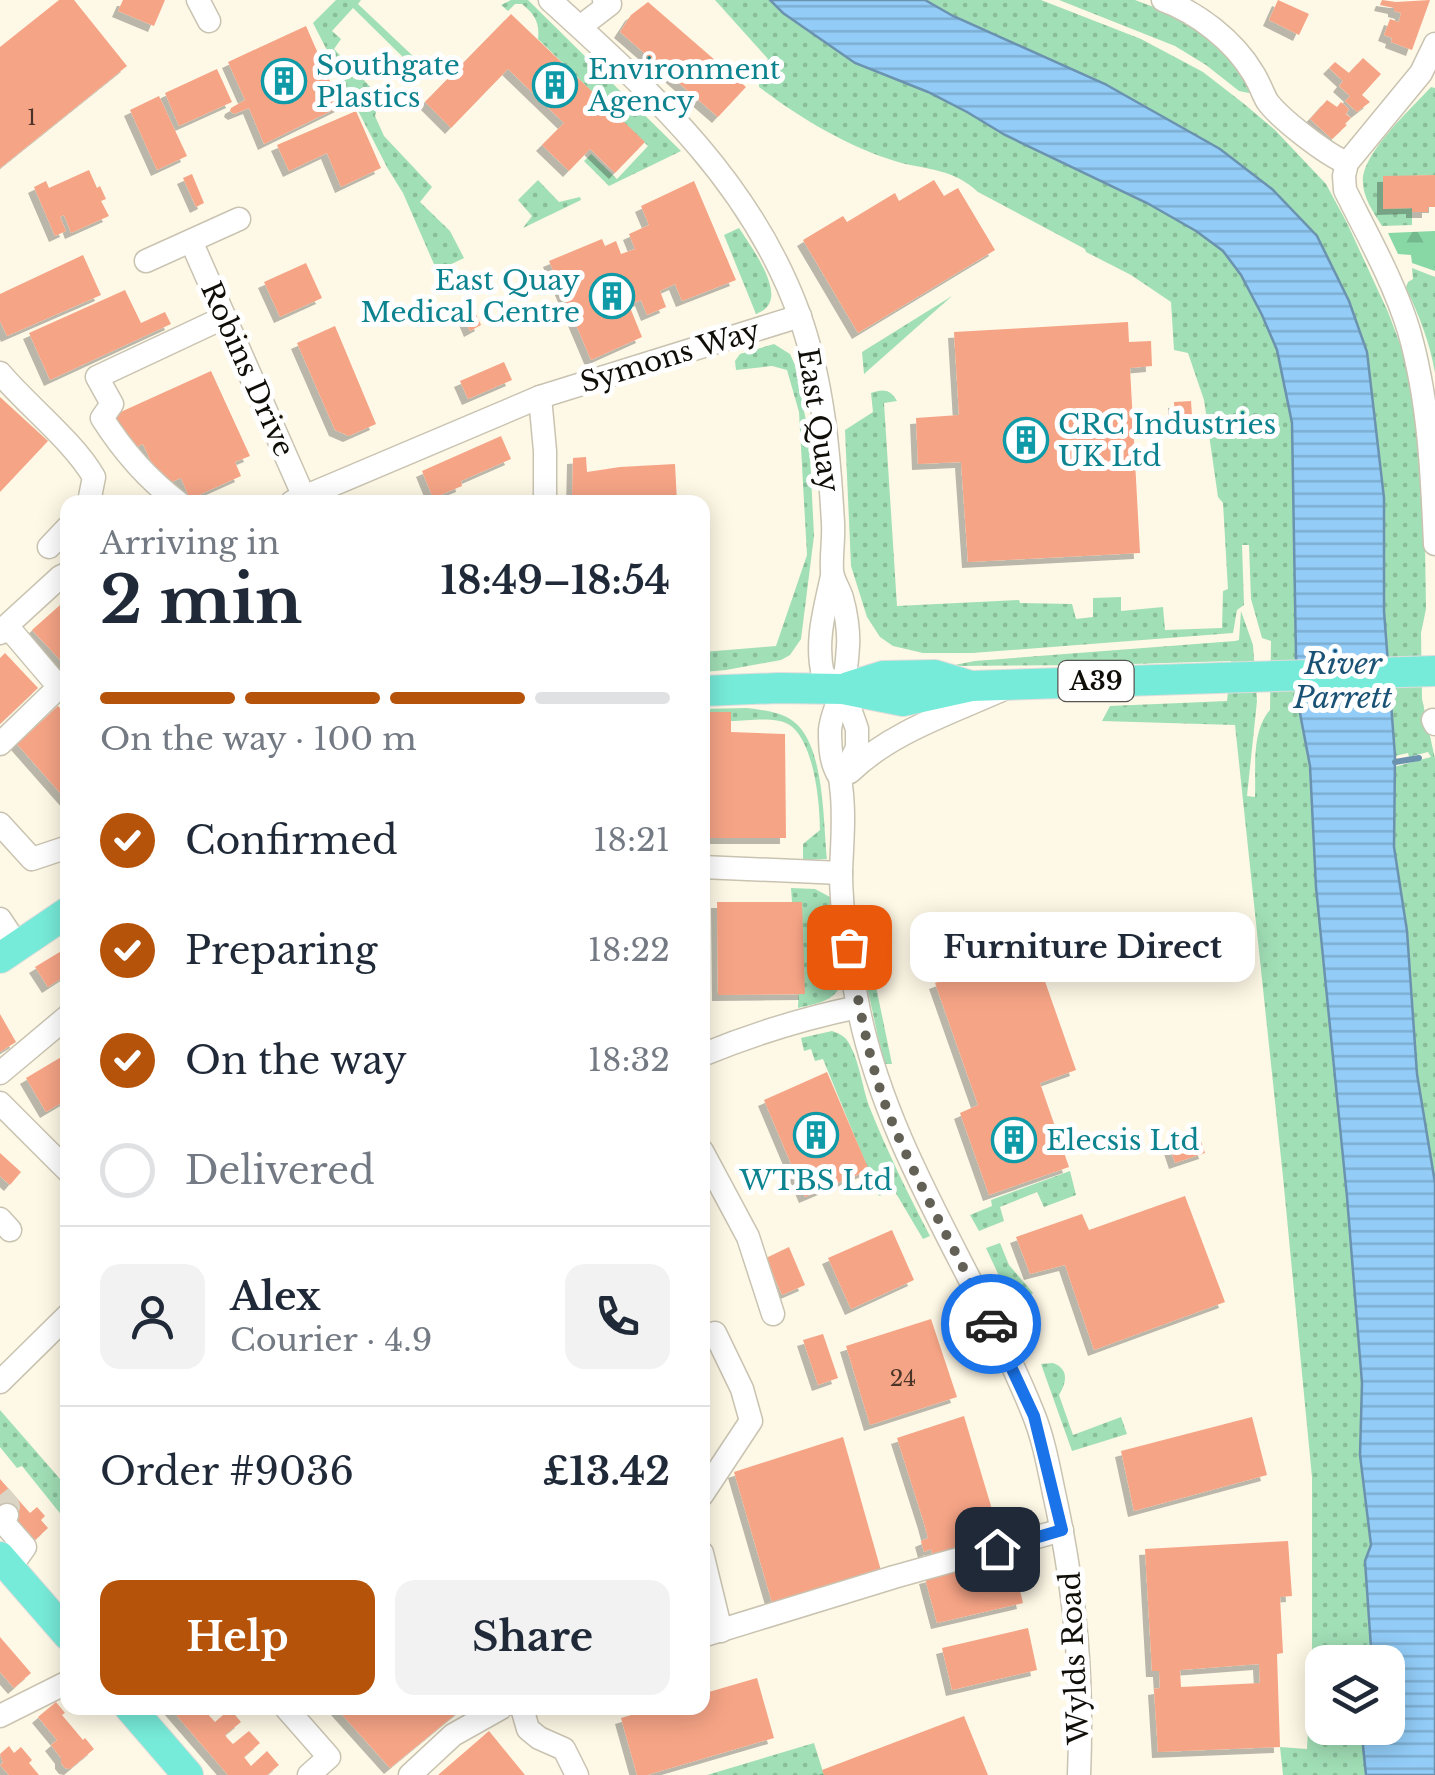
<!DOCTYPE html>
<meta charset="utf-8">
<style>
:root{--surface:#fff;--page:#f2f2f3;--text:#1f2937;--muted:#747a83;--line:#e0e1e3;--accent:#b45309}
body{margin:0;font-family:"Libre Baskerville",serif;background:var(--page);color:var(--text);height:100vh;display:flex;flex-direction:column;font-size:38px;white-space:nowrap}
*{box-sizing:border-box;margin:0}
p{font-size:32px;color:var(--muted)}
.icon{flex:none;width:55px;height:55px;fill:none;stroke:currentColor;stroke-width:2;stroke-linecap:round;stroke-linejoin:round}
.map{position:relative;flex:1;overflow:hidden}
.panel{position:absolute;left:60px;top:495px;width:650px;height:1220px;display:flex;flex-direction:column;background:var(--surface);border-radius:20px;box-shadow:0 5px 25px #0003}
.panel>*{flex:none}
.fabs{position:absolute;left:1305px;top:1645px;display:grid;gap:20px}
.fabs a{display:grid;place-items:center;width:100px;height:100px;border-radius:20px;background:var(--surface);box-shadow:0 5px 25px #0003;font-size:50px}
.pin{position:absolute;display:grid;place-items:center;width:85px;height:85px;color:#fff;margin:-42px;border-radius:20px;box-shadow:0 5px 15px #0006}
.courier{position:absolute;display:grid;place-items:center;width:100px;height:100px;margin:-50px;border:8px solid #1a73e8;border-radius:50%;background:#fff;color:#222;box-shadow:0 2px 12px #0007}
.bubble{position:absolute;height:70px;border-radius:20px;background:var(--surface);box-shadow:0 5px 25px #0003;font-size:32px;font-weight:700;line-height:70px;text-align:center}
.overview em{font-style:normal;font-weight:700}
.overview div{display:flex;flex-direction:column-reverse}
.overview{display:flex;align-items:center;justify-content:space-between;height:170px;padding:0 40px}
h1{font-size:65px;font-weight:700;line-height:75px}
.bar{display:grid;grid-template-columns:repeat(4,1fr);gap:15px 10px;align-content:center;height:120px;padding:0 40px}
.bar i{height:12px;border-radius:8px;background:var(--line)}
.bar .active{background:var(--accent)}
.bar p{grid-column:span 4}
.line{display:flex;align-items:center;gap:25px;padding:0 40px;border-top:2px solid var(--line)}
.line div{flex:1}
.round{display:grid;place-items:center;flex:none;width:105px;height:105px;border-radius:20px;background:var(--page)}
ol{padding:0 40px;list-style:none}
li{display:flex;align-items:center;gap:30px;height:110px}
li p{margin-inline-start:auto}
li .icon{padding:10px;border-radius:50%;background:var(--accent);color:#fff;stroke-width:4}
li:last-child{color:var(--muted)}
li i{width:55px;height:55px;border:5px solid var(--line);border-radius:50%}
.action{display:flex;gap:20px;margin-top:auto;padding:20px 40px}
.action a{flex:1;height:115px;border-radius:20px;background:var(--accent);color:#fff;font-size:40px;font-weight:700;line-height:115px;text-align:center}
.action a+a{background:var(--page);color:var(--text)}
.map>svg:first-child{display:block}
.grass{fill:url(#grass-dots)}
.forest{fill:url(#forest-firs)}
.water{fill:url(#water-rules);stroke:#6b93af;stroke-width:2.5}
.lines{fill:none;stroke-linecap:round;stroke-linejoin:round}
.stream{stroke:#6b93af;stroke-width:6}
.building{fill:#f6a486;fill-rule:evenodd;filter:url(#shadow)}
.minor-tunnel{stroke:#dad5c5;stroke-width:22;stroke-dasharray:22 11;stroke-linecap:butt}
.minor-casing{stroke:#c9c3b1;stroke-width:25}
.major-casing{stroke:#dedddc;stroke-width:32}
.minor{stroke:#fff;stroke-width:22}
.major{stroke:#77ebd9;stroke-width:30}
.done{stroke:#636056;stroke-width:10;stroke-dasharray:0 18}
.route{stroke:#1a73e8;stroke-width:12}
.labels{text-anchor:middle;stroke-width:10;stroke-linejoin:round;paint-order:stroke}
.number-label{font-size:22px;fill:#4a3428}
.shield{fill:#fff;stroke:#585652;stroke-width:2.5}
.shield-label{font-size:25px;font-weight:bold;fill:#100e08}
.culture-label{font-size:28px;fill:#0d838f;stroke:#fff;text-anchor:start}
.street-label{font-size:28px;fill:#100e08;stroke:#fff}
.water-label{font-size:30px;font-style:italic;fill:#1a5275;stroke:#fff}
</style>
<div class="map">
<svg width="1435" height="1775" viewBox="0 0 1435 1775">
<defs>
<pattern id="grass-dots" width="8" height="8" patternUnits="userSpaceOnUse" patternTransform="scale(2.5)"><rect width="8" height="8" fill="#a1dfb6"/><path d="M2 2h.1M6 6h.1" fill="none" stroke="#8abe9b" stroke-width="1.8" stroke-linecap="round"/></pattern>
<pattern id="forest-firs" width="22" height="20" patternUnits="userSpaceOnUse" patternTransform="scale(2.5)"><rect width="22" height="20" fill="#88d8a5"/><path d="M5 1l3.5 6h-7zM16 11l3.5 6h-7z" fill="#74b88d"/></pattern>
<pattern id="water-rules" width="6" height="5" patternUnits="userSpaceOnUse" patternTransform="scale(2.5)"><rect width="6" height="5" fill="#92ccf7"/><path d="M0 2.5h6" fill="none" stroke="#7daed2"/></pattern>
<filter id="shadow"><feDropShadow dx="-6" dy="6" stdDeviation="0" flood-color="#0004"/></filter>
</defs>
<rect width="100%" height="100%" fill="#fef8e6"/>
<g class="grass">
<path d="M336,0H361L358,4L415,58L410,64L353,8L332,31L341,39L334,49L380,97L375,116L384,136L432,187L420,202L450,231L464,258L437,271L403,193L388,169L313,23Z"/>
<path d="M511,0H528L681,151L609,186L584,161L591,154L617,179L648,146L538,39C540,22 534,14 522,4H515L508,11L501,5Z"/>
<path d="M715,0H770L784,13L855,63L928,92L967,112L1005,135L1147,203L1196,231L1223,251L1241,275L1262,315L1277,350L1292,423L1296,657L1299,708L1310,766L1316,887L1347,1197L1362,1383L1360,1455L1371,1545L1365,1561L1372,1662H1322V1728H1365L1363,1746L1366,1775H1283L1280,1747L1307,1749L1312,1648V1477L1283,1177L1235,725L1102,721L1110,706L1227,701L1231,661L1099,665L949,666L975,661L1235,641L1239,640L1241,611L1253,645L1257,701L1247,796L1255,797C1256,770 1251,731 1270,710L1271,641L1262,638L1251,599L1249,545H1242L1244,605L1237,610L1233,633L972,653H923L893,646L880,637L867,617L851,566L845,430L873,412L871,393C883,389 890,389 897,401L884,403L897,606L1019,600L1020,603L1072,604L1076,619L1093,617V598L1121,597V611L1163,607L1165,630L1222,628L1223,591L1228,589L1223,503L1218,497L1204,400L1188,353L1174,350L1171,302L1131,275L1086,252L1085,249L978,192C954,169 928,170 898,162C848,147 800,118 759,87V80L754,76L768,59Z"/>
<path d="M925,0H1041L1141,39L1203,72L1243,103L1275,130L1326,184L1347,223L1388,312L1409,368L1416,412L1425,544L1426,609L1421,633L1422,699L1435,759V1183L1417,1074L1407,931L1394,847V767L1431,757L1428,752L1409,757L1408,753L1395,756L1384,611V498L1272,189L1220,149L1105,84L953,16Z"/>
<path d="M1059,0H1135L1175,15L1200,31L1225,51L1251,90L1249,93L1239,91L1206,65L1175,46Z"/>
<path d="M1431,87L1435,88V175L1383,177V208H1412V225L1382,226C1374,213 1363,198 1363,182C1361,154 1412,108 1431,87Z"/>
<path d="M538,180L559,202L580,197L581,200L523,228L532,216L518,200Z"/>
<path d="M739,228C749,243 780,286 769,304C766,310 761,311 756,314L724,235Z"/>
<path d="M1412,268L1435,277V373C1430,343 1419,315 1406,288L1408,282L1413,279Z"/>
<path d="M952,296L864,374L862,352Z"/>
<path d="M774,344L790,354L795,365L806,421L810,455L814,536L801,639L790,655L781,660L726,670L703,672V652L776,646L807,555L799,412L787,370L772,366L736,370L735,361L740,354Z"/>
<path d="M747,708C762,710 781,712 793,721C825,744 823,823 827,859L803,860V844L820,830C820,803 814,739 788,724C773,716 747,721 731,721L730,712H704L703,714L702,709Z"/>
<path d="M791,888L815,889L832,898L842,978C839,1001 818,1003 798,1008L802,903L792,902Z"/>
<path d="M867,943L892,1064H884L861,959Z"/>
<path d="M832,1031C841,1034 846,1037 850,1045C860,1064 862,1086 869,1106C887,1151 908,1194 930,1236L923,1239L894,1190L879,1196L823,1059L815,1061L811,1049L804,1051L801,1038Z"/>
<path d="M1070,1171L1076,1195L1044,1207L1037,1192L1000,1207L1004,1221L979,1231L970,1215L992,1206L991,1200Z"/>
<path d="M1000,1243L1009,1265L1033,1293L1015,1310L986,1248Z"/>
<path d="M1053,1363C1069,1369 1067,1382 1059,1395L1073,1435L1121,1417L1127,1434L1072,1451L1041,1364Z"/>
<path d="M0,1410L67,1487V1522L22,1466L17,1468L0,1447Z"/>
<path d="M814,1743L824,1775H707Z"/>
</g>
<path class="forest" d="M1435,231V271L1412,263L1411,255L1398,254L1388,233Z"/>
<path class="water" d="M770,0H925L953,16L1105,84L1220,149L1272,189L1317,236L1349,301L1367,352L1384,498V611L1395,756L1394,847L1407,931L1417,1074L1435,1183V1775H1366L1363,1746L1365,1728H1388V1662H1372L1365,1561L1371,1545L1360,1455L1362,1383L1347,1197L1316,887L1310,766L1299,708L1296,657L1292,423L1277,350L1262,315L1241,275L1223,251L1196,231L1147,203L1005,135L967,112L928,92L855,63L783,13Z"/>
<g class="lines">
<path class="stream" d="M1395,762L1419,758"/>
</g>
<g class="building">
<path d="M59,0H74L127,66L0,168V47Z"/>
<path d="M123,0H165L154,26L118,11Z"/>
<path d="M1278,0L1309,14L1299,35L1269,20Z"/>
<path d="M1382,0L1396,2L1430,0L1412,50L1391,42L1392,38L1384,35L1390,19L1399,22L1401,13L1394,11V8L1380,5Z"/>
<path d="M648,2L746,87L718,117L620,32L631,15Z"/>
<path d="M511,14L645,142L615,173L590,149L569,171L542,145L564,123L508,69L451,128L425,102Z"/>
<path d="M306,26L341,106L264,144L249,108L234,114L230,111L231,108L245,100L228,62Z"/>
<path d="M1363,58L1381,74L1362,95L1370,102L1357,112L1345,101L1350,96L1339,86L1343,81L1329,68L1335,62L1349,73Z"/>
<path d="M217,69L232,102L179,126L165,93Z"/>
<path d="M159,96L187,156L157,170L130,110Z"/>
<path d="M1327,100L1337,107L1341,102L1349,109L1346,114L1351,118L1345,124L1347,125L1332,139L1310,119Z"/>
<path d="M356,111L381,168L341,187L327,153L289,171L277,145Z"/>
<path d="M89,170L97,188L100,186L106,199L101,201L109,216L71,233L64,215L60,217L66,231L55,236L34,187L46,181L49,188Z"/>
<path d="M192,174L204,203L196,207L183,178Z"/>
<path d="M1435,175V207H1428V212H1412V208L1383,209V176Z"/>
<path d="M934,180L944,196L958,188L995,250L858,333L803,240L843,216L847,222L895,193L899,201Z"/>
<path d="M694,181L736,280L682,301L675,284L660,291L666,307L647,315L641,300L629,305L642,337L591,360L549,261L602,239L605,246L616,241L621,254L635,249L629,234L649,225L641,206Z"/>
<path d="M83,255L101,295L7,336L0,321V294Z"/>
<path d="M306,263L322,298L280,317L264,282Z"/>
<path d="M125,290L141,323L165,312L171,324L50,380L29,333Z"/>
<path d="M472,305L481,325L470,331L461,310Z"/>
<path d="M1128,322L1129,342L1151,341L1152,366L1130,368L1140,553L968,562L961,462L918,464L916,418L959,415L954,332Z"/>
<path d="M335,326L376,424L349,436L335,430L297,343Z"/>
<path d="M504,362L512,380L468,399L460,381Z"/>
<path d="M211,371L250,456L235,462L241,476L190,499L181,478L162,486L143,444L130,450L114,415Z"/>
<path d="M0,397L48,441L0,492Z"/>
<path d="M1191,401L1192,416L1175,417L1174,402Z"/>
<path d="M501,436L511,459L461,481L462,486L433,498L422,471Z"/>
<path d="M586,457L587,472L620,467L675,464L677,502H572L573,458Z"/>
<path d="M68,598V668L32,630Z"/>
<path d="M5,653L38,688L0,724V658Z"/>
<path d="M58,706L68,716V802L17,744Z"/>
<path d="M703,712H731V732L785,734L786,838H704Z"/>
<path d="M717,902H802L805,994L718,995Z"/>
<path d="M68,947V974L48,987L35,967Z"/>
<path d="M1033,947L1076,1070L1040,1083L1069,1167L989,1195L960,1113L978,1105L935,983Z"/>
<path d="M0,1014L16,1042L0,1052Z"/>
<path d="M68,1053V1099L46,1112L26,1078Z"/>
<path d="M827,1072L869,1170L805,1197L764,1100Z"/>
<path d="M1200,1138L1205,1153L1175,1163L1170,1148Z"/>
<path d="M0,1153L21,1172L10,1185L0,1176Z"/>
<path d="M1185,1196L1225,1302L1094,1350L1065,1265L1030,1274L1016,1237L1082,1214L1089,1230Z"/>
<path d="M892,1230L914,1280L851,1309L828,1258Z"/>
<path d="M789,1247L805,1285L782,1295L766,1258Z"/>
<path d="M931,1319L957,1397L870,1425L846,1346Z"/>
<path d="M823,1334L838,1378L818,1385L803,1340Z"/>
<path d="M964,1416L1000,1536L933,1558L931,1549L924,1552L921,1541L928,1538L924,1523L897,1438Z"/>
<path d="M1252,1417L1267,1475L1134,1511L1121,1451Z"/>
<path d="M843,1437L882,1574L773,1606L734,1472Z"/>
<path d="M0,1479L30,1513L37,1507L45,1516L41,1520L48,1528L34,1541L0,1512Z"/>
<path d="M1288,1541L1292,1596L1280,1597L1283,1653L1277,1654L1280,1747L1158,1752L1154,1689L1160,1688L1159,1671H1152L1145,1549ZM1259,1664L1260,1683L1181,1687L1180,1670Z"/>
<path d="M1012,1557L1023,1603L937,1623L925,1578Z"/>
<path d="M1028,1628L1037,1670L952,1690L942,1648Z"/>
<path d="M0,1637L31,1673L14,1688L0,1672Z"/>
<path d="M757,1678L774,1738L647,1775H637L621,1718L655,1708H702V1694Z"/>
<path d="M56,1702L65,1713L62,1715L83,1740L85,1738L94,1749L70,1769L65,1768L61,1763V1758L51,1745L57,1740L38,1717Z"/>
<path d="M170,1708H212L206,1712L215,1722L230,1709L241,1722L225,1735L228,1739L233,1744L249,1731L260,1743L244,1757L251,1766L267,1751L279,1765L267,1775H228Z"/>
<path d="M336,1708H463L390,1768Z"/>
<path d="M964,1716L988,1775H824L822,1770Z"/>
<path d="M489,1731L525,1775H438Z"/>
<path d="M9,1746L14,1753L21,1747L32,1760L29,1763L39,1775H9L0,1765L3,1763L0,1754Z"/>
</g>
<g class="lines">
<path class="minor-tunnel" d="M0,1495L9,1506L7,1515"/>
<defs>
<g id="minor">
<path d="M198,0L209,21"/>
<path d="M550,0C653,94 750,180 799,314C823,381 829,452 833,523C834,539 831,555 832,571C833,581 839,588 842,598C846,612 849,632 848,646C847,661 846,679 841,693C837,706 831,717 830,730C830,742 830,757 835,768C839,779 840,773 841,786C845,814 842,844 841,872C841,917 850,963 858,1006C887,1153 978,1276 1033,1413C1045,1442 1050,1476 1057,1507C1076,1598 1083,1681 1079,1775"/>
<path d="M1163,0C1198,13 1234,41 1253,73C1259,82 1262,92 1267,101C1280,119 1327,155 1347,163"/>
<path d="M580,27L610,4L604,0"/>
<path d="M1435,44L1421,73L1347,163L1344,176L1345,190C1368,236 1394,282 1409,331C1429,401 1432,472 1435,544"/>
<path d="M191,241L304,497"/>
<path d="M146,261L239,219"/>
<path d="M0,373C29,407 73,441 94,477L89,502"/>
<path d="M540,397L545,451V502"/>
<path d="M178,502C147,479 123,451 102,418L112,404L97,377L225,317"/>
<path d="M292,502L540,397L800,316"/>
<path d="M49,547L68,527"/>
<path d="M832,576C825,609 815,641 823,675L843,689L857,729V748L841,780"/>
<path d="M2,630L60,577L68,573"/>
<path d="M0,633L2,630L13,633L59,687L0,744"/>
<path d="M1433,720L1435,724"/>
<path d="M850,772C892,731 954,712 1006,688"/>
<path d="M0,824L32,859L68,847"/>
<path d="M702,867L841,873"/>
<path d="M0,919L18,946"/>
<path d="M702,1055C753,1034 805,1018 858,1007"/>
<path d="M0,1073L68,1016"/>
<path d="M0,1103L68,1171"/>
<path d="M702,1151L748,1237L773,1314"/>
<path d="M0,1219L10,1230"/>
<path d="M0,1382L68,1315"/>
<path d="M702,1495L751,1421L742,1389L715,1333"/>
<path d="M7,1515L4,1523L25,1547L10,1568"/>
<path d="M702,1553L721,1631"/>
<path d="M702,1636L894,1577L1062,1530"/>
<path d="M286,1708L329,1757L309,1775"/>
<path d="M522,1708L528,1729L539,1738L564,1749L577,1775"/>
<path d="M0,1716L68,1682"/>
<path d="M410,1775L453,1735L501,1708"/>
</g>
<g id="major">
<path d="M848,687L883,676L935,675L968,685"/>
<path d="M702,691L779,688L843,689L903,701L971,686L1435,671"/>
<path d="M0,958L68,912"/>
<path d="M0,1557L68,1635"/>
<path d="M130,1708L188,1775"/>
</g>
</defs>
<use href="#minor" class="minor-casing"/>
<use href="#major" class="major-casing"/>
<use href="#minor" class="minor"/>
<use href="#major" class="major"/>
</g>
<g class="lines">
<path class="done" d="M849,947C858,1000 867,1053 885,1104C914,1180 957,1251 991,1324"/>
<path class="route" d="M991,1324L1034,1416L1062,1530L997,1549"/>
</g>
<defs>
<symbol id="building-ring" viewBox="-11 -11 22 22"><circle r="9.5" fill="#fff" stroke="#0f9aa8" stroke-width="1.5"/><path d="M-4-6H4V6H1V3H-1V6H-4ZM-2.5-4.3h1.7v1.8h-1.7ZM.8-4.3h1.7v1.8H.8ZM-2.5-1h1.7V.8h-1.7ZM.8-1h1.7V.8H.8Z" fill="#0f9aa8"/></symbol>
</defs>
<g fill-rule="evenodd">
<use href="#building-ring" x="259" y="56" width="50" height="50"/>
<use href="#building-ring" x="530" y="60" width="50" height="50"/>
<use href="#building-ring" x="587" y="271" width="50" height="50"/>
<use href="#building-ring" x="1001" y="415" width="50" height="50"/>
<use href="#building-ring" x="791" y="1110" width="50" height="50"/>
<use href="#building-ring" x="989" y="1115" width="50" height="50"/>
</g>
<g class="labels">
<g class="number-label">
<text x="32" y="125">1</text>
<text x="903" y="1386">24</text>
</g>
<rect class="shield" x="1058.5" y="661" width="75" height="40" rx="8"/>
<g class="shield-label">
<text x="1096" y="690">A39</text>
</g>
<g class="culture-label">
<text x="316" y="75">Southgate<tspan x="316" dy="32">Plastics</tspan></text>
<text x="588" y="79">Environment<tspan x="588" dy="32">Agency</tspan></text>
<text x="580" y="290" text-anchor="end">East Quay<tspan x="580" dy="32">Medical Centre</tspan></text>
<text x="1058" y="434">CRC Industries<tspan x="1058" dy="32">UK Ltd</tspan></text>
<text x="1046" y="1150">Elecsis Ltd</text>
<text x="816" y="1190" text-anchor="middle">WTBS Ltd</text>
</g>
<g class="street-label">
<text transform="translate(670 356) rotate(-17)" y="10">Symons Way</text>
<text transform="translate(248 369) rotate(66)" y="10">Robins Drive</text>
<text transform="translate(819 420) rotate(81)" y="10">East Quay</text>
<text transform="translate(1074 1658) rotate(-93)" y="10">Wylds Road</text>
</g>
<g class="water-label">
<text x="1343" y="674">River<tspan x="1343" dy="34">Parrett</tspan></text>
</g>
</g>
</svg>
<div class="fabs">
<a><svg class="icon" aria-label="layers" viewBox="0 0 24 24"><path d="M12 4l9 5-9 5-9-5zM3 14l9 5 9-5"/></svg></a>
</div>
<div class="pin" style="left:849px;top:947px;background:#ea580c"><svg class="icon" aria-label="bag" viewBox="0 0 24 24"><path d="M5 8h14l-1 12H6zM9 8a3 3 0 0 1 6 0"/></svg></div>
<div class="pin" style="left:997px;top:1549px;background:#1f2937"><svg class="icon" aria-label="home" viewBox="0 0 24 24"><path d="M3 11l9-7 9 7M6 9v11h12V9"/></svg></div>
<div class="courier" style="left:991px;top:1324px"><svg class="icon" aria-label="car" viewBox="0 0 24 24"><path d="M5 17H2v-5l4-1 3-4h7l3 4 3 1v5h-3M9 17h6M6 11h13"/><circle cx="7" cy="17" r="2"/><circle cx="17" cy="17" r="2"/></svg></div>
<div class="bubble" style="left:910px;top:912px;width:345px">Furniture Direct</div>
<section class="panel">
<div class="overview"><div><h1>2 min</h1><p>Arriving in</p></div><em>18:49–18:54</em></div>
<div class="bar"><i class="active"></i><i class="active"></i><i class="active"></i><i></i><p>On the way · 100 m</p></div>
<ol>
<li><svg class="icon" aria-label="check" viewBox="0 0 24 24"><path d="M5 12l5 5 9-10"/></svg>Confirmed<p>18:21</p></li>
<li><svg class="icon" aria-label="check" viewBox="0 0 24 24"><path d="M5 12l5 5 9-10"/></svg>Preparing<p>18:22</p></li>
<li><svg class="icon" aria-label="check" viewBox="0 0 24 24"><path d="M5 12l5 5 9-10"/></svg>On the way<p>18:32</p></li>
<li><i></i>Delivered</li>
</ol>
<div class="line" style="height:180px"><a class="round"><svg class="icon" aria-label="person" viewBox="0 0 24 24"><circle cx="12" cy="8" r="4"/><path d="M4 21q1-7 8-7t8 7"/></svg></a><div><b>Alex</b><p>Courier · 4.9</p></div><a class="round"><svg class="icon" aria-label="phone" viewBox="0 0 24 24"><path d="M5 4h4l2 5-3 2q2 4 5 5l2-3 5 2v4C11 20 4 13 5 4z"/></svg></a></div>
<div class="line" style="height:130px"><div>Order #9036</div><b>£13.42</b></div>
<div class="action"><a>Help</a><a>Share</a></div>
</section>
</div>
